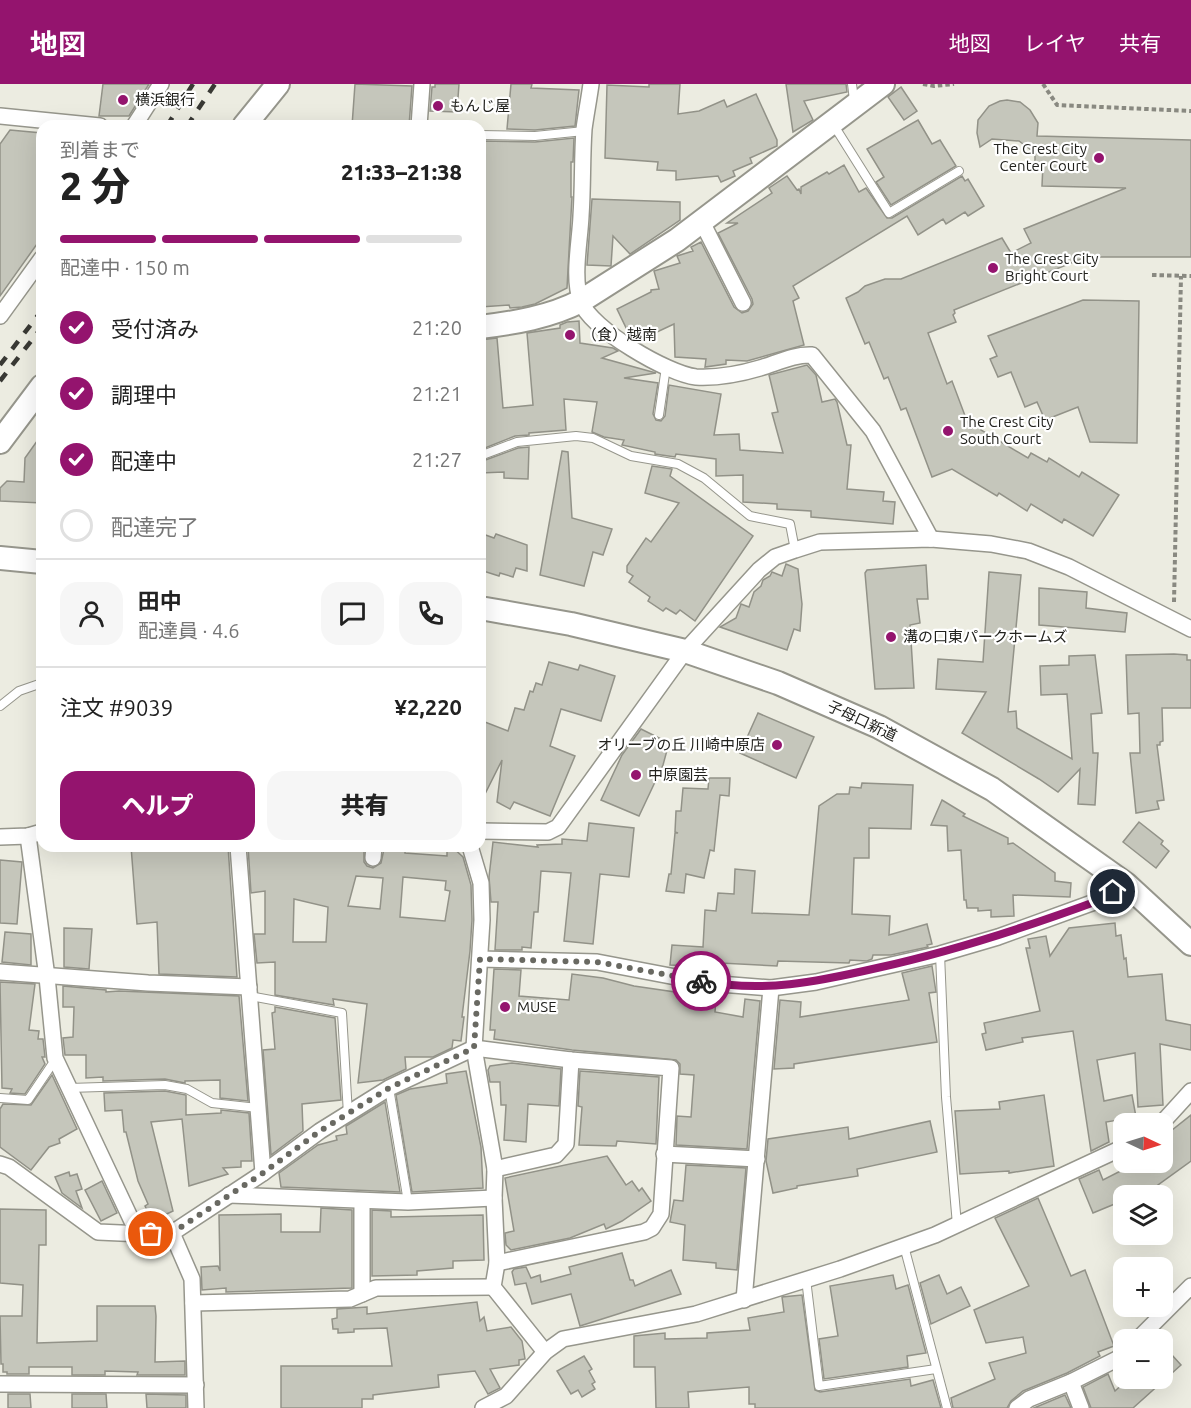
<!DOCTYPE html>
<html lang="ja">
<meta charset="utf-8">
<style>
:root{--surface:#fff;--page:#f6f6f6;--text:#222;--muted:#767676;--line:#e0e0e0;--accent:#94146e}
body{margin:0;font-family:Ubuntu,"Noto Sans JP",sans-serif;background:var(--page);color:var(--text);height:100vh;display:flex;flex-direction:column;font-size:22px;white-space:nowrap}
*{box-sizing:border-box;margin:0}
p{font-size:20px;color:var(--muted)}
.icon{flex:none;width:33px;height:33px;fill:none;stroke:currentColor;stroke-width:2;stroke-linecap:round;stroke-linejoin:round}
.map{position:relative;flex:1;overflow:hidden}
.sheet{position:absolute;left:36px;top:36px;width:450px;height:732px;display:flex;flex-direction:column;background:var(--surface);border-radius:18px;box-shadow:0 6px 24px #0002}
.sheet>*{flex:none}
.needle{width:39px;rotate:94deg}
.fabs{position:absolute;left:1113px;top:1029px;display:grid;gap:12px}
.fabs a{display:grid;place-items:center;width:60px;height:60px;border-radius:12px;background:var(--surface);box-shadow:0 6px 24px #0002;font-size:30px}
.pin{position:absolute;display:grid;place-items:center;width:51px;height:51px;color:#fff;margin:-26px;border:3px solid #fff;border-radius:50%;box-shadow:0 2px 6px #0007}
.courier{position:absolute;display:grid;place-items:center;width:60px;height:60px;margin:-30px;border:4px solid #94146e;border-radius:50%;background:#fff;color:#222;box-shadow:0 2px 8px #0007}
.head em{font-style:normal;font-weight:800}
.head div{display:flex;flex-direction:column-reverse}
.head{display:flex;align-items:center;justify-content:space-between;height:102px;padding:0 24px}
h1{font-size:39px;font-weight:800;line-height:45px}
.bar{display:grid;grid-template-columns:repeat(4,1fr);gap:9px 6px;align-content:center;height:72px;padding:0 24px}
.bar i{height:8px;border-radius:4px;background:var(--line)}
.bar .selected{background:var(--accent)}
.bar p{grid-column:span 4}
.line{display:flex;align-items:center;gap:15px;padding:0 24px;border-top:2px solid var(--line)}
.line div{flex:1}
.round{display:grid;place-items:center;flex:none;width:63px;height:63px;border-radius:18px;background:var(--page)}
ol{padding:0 24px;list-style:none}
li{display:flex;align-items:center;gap:18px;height:66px}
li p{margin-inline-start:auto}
li .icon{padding:6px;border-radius:50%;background:var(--accent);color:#fff;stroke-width:4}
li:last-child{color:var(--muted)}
li i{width:33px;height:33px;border:3px solid var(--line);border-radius:50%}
.button{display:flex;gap:12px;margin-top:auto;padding:12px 24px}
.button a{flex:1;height:69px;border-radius:18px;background:var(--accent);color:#fff;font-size:24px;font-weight:800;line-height:69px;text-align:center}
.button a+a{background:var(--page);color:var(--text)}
header{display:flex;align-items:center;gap:36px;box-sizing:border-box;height:84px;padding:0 30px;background:var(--accent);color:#fff}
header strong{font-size:28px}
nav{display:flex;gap:33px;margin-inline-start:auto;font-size:21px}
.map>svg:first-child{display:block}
.building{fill:#c5c6bb;stroke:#929288;stroke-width:1.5;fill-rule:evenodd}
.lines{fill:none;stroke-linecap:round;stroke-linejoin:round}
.lane-casing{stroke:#96968c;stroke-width:10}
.street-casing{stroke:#96968c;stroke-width:18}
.secondary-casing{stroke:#96968c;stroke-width:26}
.path{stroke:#898981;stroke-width:4;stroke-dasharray:4.5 3;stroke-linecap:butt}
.lane{stroke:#fff;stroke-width:8}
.street{stroke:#fff;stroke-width:15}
.secondary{stroke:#fff;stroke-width:22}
.rail{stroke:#393934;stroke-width:4.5;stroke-dasharray:10 10;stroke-linecap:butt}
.done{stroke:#696962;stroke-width:6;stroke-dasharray:0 10.8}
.route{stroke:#94146e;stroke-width:8}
.poi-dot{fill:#94146e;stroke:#fff;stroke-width:2}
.labels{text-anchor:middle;stroke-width:4.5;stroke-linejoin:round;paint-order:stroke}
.poi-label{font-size:15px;fill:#22221e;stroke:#fff;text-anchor:start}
.street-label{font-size:15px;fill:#22221e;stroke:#fff}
</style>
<header>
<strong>地図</strong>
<nav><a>地図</a><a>レイヤ</a><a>共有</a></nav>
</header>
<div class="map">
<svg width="1191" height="1324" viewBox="0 0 1191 1324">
<rect width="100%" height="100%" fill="#ecece1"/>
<g class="building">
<path d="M103,0H149L129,32H99Z"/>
<path d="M355,0L412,2L409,42H352Z"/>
<path d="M435,0H459L457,28L430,27L432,3H435Z"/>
<path d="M511,0H532L531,4L579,6L575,42L535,46L507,45Z"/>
<path d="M649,0H680L678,30L699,27L724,16L727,23L756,10L777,56V62L750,74L752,79L733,87L735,92L721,98L718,92L676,96V87L657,86L658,78L605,74L607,1L649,3Z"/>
<path d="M786,0H846L847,8L804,17L813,36L793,48Z"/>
<path d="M901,3L917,27L904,36L888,13Z"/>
<path d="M1007,16L1020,18L1030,26L1038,39L1037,52L1191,56V173H1086L954,226L955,229L953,231L956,238L928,249L947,300L952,297L970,345L980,341L981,346L1028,374L1031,369L1047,378L1049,374L1079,393L1082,388L1119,411L1093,452L1064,435L1062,439L1031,420L1027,427L999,409L997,412L952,385L932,393L906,324L901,326L888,293L884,295L869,258L865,260L846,214L858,208L865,202L885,195H901L1002,154L1011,169L1031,159L1024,145L1126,104L1042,102L1043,79H1035V69L1019,57L992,55L980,63L977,49L978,36L989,22L1000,17Z"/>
<path d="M918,36L932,60L940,56L956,82L891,121L876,98L884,93L867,65Z"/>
<path d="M10,46L42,49V153L0,212V60Z"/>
<path d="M574,54L573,78H571V113H572L567,204L535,220L522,223L510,224L509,221L480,223V57L535,58Z"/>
<path d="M844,81L859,108L866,104L887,134H892L962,92L965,97L968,95L984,122L968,132L965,128L946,140L943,135L918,151L907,132L793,202L799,214L793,217L804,261L747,277L726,276V280L705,283L706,275L675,273L674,240L638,257L630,252L617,225L651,208V206L659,205L654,187L680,179L677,172L693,167L691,163L701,158L734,223L742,229L748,227L753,220L752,215L718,149L738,139H727L772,109L769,104L787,92L797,106L799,105L801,110V103L827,88L829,90Z"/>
<path d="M592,115L680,118V136L630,170L613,152L611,182L587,181Z"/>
<path d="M1083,216L1139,217L1137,359L1090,358L1078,323L1045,336L1037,318L1025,323L1011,288L998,293L990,275L997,272L988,252Z"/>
<path d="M579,237L580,259L613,264L618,267L602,274L656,289L624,294L658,299L653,330L656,336L661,337L665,332L669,301L721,310L714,351L739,350L740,366L783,369L772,329L778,328L769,291L807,281L816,291L822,318L835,315L837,318L847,361H851L847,405L884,408L883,417L895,418L893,440L811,433V427L777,425V420L743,418V391L716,392V375L676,370L675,373L655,370V368L622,361L624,356L604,353L592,348L597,318L564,315L566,346L529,349V351L515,352L480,366V256L497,254L503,324L533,321L527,249L560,244V241L567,238Z"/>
<path d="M42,350V419L0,417V404L7,397L24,398L25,374Z"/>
<path d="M529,363L528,395L504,394V388L480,389V378L518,364Z"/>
<path d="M562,367L568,368L572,434L612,445L603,471L593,468L584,502L540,491Z"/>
<path d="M652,382L672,385L670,392L753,452L695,537L680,526L676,530L666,524L663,527L648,517L650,513L629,498L633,492L627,488V482L646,454L651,458L679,419L645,409Z"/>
<path d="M480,449L494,454L496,450L527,461V487L516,484L513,493L500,489L499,492L480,486Z"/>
<path d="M786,480L798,485L802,520L800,547L794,545L787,566L720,543L736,534L741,520L749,523L754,508L761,502L763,496L770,492L772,488L782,492Z"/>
<path d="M926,481L928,515H917L920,539L910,541L914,604L875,605L865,489L867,486Z"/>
<path d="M989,488L1021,491L1008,628L1016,627L1017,644L1072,675L1067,610L1041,611L1040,582L1069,581V572L1095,571L1102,629L1091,630L1093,669H1098L1095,721L1078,720L1080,685L1058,708L1039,695L962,649L986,608L936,605L938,575L983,578Z"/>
<path d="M1039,504L1087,508L1086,524L1127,529L1125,548L1039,541Z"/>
<path d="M1174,570L1187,571V576H1191V624H1162L1163,657L1160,658V661H1157L1164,716L1157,717L1159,725L1136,729L1130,669H1140L1139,629L1128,630L1126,571Z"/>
<path d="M549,578L578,586L580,581L615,592L601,637L561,625L550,662L575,672L550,732L514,718L510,725L497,718L502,676L480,720V640L484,642L485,638L508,647L515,624L524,626L530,607L533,608L536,599L542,601Z"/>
<path d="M758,629L814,653L796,694L740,669Z"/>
<path d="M641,645L669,659L663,681L639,732L601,716L622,671Z"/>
<path d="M709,694H730L729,712L720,711L714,767L710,766L704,794L686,790L684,809L666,807L669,790H671L675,749H678L675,748L676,727H681L683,704L708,705Z"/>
<path d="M862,699L913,701L911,745L869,744V774H854L852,830L890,832L889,851L927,840L932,860L927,861L928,863L891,871H873L872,875L867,877L850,876L849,879L778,877L777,882L701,878V882L670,881L672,861L703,863L705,826L716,827L718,809L734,810L735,785L755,787L752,829L809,831L819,722L837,710H849L850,703L861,704Z"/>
<path d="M942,716L965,730L963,732L1008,754V760L1013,759L1055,789V797L1071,799L1070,813L1013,811L1014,832L991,833V826L978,827V824H967L966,816H964L961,766L948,767L947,742L931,741Z"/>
<path d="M1139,738L1163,757L1161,760L1169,767L1156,784L1123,758Z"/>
<path d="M589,739L634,744L629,793L600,790L593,860L564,857L571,789L541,787L538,828H534L531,864L522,863V866H495L498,818H491L489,793L493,758L538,763L537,761L562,760V755L587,757Z"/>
<path d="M131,762H228L237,893L159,890L157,838L137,840Z"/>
<path d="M248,762H302L343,765V762L364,763V778L367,782L373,784L381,779L384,765L405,766V769L447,772V762H451L463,773L471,801L472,836L470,867L462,933H464L461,957L453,956L452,964L433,973H405L406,985L383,996L358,999L367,920L333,915L334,921L275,911V878L257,879L254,850H265V807L251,809ZM356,792L383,794L380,825L348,822ZM403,793L446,797L445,806L450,807L445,837L400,833ZM294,815L328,823L326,858H293Z"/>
<path d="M0,776L22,778L17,840L0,839Z"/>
<path d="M1115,839L1116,852L1121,851L1124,875L1126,874L1128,893L1162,890L1166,936L1191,941V966L1160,960L1163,1021L1138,1023L1135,969L1097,976L1104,1017L1132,1011L1136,1033L1106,1038L1109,1058L1091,1067L1073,947L1022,954L1023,958L986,966L982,950L986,949L984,939L1040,927L1026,864H1030L1028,855L1046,852L1050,872L1069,844Z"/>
<path d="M64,844L92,845L89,885L64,883Z"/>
<path d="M5,848L31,850V881L2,878Z"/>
<path d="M932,882L936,908L929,909L937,958L794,980V984L774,985L780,916L801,918L800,933L909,916L902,889Z"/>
<path d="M494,885L521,886L519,912L569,916L572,890L603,894L634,902L675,908L676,911L716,915L715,928L743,933L745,915L760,917L747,1065L676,1061L677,1032L691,1033L694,991L680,990V980L676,976L572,966L494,955L495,946H490Z"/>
<path d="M0,898L35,900L29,946L39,947L38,955H43L45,973H42L45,980L25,1010L10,1009L12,1005L2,1004Z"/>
<path d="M63,902L106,906V908L119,907L239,912L248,1017L220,1014V996L185,997V999L165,995L103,997V993L86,994V971H65L63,954L73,953L74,923H63Z"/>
<path d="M275,923L335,934L341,1016L302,1020L303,1047L271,1071L263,966L275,965L272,929L275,928Z"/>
<path d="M512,979L561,985L559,1022L528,1020L526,1058L504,1056L506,1021H501L500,998H490L488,986L490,982Z"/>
<path d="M466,987L481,1063L483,1104L412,1108L396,1011L410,1005L447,999L446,990Z"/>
<path d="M580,987L659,993L656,1060L617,1057L616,1062L579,1061L582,1023L578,1022Z"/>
<path d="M52,991L77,1045L59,1055L60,1059L49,1063L31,1086L0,1063V1025L3,1020L31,1021Z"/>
<path d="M165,1007L186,1011V1031L221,1029V1026L249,1029L252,1077H241V1083L223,1084L228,1090L189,1102L182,1035L151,1038L173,1127L152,1137L145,1122L148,1120L138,1097L126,1048H124L122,1026L105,1027L104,1009Z"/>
<path d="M1044,1011L1054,1082L1009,1089V1087L960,1090L955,1027L1000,1025L999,1018Z"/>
<path d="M385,1018L400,1108L281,1103L279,1089L318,1061L337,1056L336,1052L347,1050L346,1042Z"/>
<path d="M1191,1031V1077L1155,1103L1138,1112H1124V1119L1122,1117L1093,1129L1079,1095L1099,1086L1103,1096L1138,1078H1162V1054Z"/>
<path d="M930,1037L937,1068L857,1085L858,1092L797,1102V1104L773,1109L766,1077L768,1055L848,1043L849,1055Z"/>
<path d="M607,1072L626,1101L632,1097L639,1107L642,1104L651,1117L622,1137L606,1145L604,1140L570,1154L511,1166L506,1161L505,1149L514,1147L505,1094Z"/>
<path d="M686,1081L746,1084L737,1186L716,1184V1179L683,1176L685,1141L670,1138L674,1116L683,1117Z"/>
<path d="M69,1088L70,1092L77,1090L82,1105L76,1107L82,1124L62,1109L55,1093Z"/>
<path d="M102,1097L117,1129L101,1137L85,1106Z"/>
<path d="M1038,1114L1071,1192L1085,1186L1114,1262L1098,1268L1100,1272L1067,1289L1023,1307L1011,1317L1007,1324H953L951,1314L995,1295L989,1279L1026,1269L1023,1253L986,1259L974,1226L1029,1202L995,1134Z"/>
<path d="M321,1124L352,1126V1204L226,1208V1204L202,1206L201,1183L218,1182L220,1187L219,1131L281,1130V1148H320Z"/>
<path d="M0,1125L46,1126V1161H39L37,1259L97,1257V1222H155L156,1232L155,1278L185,1277V1291H137L138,1288L105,1287V1291H72V1283H29V1290H7V1288H3V1280H1L0,1232H22L23,1201L0,1199Z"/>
<path d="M372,1126L391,1127V1133L483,1131L484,1176L453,1177V1184L417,1187V1191L372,1192Z"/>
<path d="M622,1169L630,1196H633L635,1202L671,1186L681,1210L580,1242L571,1210L532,1220L526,1199L515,1201L512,1188L514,1185L526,1183L531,1194L540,1191L541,1198L571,1190L569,1183Z"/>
<path d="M893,1191L896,1205L908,1201L926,1269L907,1272L908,1283L824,1295L819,1255L838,1252L830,1202Z"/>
<path d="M939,1191L947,1210L961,1203L970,1222L931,1240L920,1199Z"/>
<path d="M802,1211L815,1306L820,1308L910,1295L911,1302L933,1296L941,1324H755V1320H749V1303L688,1308L689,1324H656L655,1283H634V1252L665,1249V1255L707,1254V1249L750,1246L748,1234L784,1228L782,1213Z"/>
<path d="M477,1218L480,1237L484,1233L487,1247L511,1243L522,1257L525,1275L519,1276V1281L490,1285L500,1304L488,1310L475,1287L438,1291L439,1303L373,1311V1315H362V1324H281V1282H392L387,1244L354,1245V1248L338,1249V1245H333L332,1235L337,1234V1225L367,1223V1230Z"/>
<path d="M1162,1260L1181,1281L1133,1324H1091L1083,1303L1108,1290L1115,1307L1129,1294H1162Z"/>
<path d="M584,1272L592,1285L589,1287L595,1298L592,1300L595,1305L582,1313L578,1306L571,1310L557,1287Z"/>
<path d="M8,1310H30L31,1324H8Z"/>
<path d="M72,1310H106L107,1324H72Z"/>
<path d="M146,1310L186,1311V1324H147Z"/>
<path d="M1065,1311L1071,1324H1033H1034Z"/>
</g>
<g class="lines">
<defs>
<g id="lane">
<path d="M852,0L854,16"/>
<path d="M833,40L889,129L959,87"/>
<path d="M480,51L535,52L584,47"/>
<path d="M659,331L666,283"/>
<path d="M480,372L517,358L576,352L593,354L631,372L678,380L704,394L750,432L790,440L795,466"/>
<path d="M0,622L19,607L42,599"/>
<path d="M940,870L946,1013L957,1141"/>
<path d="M250,912L342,929L348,1030"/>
<path d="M69,1004L165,1001L187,1005L212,1019L258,1024"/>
<path d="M389,1004L408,1118"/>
<path d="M0,1014L28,1016L55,976"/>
<path d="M904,1162L947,1324"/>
<path d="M806,1195L819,1302L936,1285"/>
</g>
<g id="street">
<path d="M591,0C589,15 586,30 584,45C582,74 583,103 581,132C580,157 572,194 581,218C591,245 668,290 696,293C717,294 740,290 760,284C777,279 794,270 812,271L873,347L931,455"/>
<path d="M0,32L100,42"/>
<path d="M134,42L161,0"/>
<path d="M419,42L422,0"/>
<path d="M702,138L743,219"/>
<path d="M0,232L42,174"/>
<path d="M480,747L548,748L558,743L685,567L759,486L775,473L795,466L820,458L931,455L991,460L1028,467L1069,483L1191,545"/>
<path d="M28,752L47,893L55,974L138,1150"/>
<path d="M0,753L28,752L42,748"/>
<path d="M238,762L263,1089"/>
<path d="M470,762L481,799L482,836L474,964L495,1085L494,1114L497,1179L493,1203L545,1268"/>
<path d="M373,774L374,762"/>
<path d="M480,875L597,878L707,899L771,904L816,898L940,870L998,853L1100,816L1126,800"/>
<path d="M0,888L148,899L249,903"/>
<path d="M1161,1040L1191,1007"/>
<path d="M664,1070L757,1075"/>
<path d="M0,1080L9,1083L98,1148L165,1151L172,1149L263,1089L320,1047L389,1004L474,964L571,976L671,984L661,1130L652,1144L644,1148L497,1179"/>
<path d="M495,1085L556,1071L566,1060L571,976"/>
<path d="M229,1111L408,1118L494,1114"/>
<path d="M172,1149L192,1195L196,1324"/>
<path d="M362,1210V1117"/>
<path d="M744,1216L771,904"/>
<path d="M193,1219L350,1215L376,1204L493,1203"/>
<path d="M1137,1256L1191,1202"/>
<path d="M1071,1298L1081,1324"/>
<path d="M0,1300L196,1301"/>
<path d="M483,1324L506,1312L545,1268L563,1255L696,1230L840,1185L935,1151L1124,1063"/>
<path d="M1017,1324L1029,1315L1071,1298L1117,1275L1124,1269"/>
</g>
<g id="secondary">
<path d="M244,42L278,0"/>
<path d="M480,243C514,239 550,233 581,217L677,156L883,0"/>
<path d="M0,358L42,302"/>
<path d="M0,474L42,478"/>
<path d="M480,524L571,540L685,567L778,599L879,643L992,705L1126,800L1191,860"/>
</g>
</defs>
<use href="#lane" class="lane-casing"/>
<use href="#street" class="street-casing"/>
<use href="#secondary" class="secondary-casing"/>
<g class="path">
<path d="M923,0L934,2L954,0"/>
<path d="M1043,0L1057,21L1191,27"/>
<path d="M1152,191L1191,192"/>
<path d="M1174,518L1181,192"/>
</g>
<use href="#lane" class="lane"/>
<use href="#street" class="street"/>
<use href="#secondary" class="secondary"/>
<g class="rail">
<path d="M167,42L193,0"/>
<path d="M187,42L215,0"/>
<path d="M0,281L42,226"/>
<path d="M0,297L42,243"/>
</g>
</g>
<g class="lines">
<path class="done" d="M151,1150L172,1149L263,1089L320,1047L389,1004L474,964L480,875L597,878L701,897"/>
<path class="route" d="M701,897C764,909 816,898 877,884C954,867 1027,843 1100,816L1113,808"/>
</g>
<g class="poi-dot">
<circle cx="123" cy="16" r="6"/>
<circle cx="438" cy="22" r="6"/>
<circle cx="1099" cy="74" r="6"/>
<circle cx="993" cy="184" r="6"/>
<circle cx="570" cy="251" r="6"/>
<circle cx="948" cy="347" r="6"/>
<circle cx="891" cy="553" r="6"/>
<circle cx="777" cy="661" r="6"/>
<circle cx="636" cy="691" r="6"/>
<circle cx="505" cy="923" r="6"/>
</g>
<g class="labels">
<g class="poi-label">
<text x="135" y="21">横浜銀行</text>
<text x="450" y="27">もんじ屋</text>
<text x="1087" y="70" text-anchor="end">The Crest City<tspan x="1087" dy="17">Center Court</tspan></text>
<text x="1005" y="180">The Crest City<tspan x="1005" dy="17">Bright Court</tspan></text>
<text x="582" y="256">（食）越南</text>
<text x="960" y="343">The Crest City<tspan x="960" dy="17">South Court</tspan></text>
<text x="903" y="558">溝の口東パークホームズ</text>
<text x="765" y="666" text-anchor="end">オリーブの丘 川崎中原店</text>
<text x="648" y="696">中原園芸</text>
<text x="517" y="928">MUSE</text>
</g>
<g class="street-label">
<text transform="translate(862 637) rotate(25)" y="5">子母口新道</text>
</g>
</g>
</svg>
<div class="fabs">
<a><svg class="needle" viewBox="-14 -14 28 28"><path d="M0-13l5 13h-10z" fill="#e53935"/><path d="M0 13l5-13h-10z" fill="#767676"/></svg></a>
<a><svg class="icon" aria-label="layers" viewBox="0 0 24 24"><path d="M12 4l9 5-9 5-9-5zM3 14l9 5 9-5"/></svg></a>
<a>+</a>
<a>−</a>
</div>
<div class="pin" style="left:151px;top:1150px;background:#ea580c"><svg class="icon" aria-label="bag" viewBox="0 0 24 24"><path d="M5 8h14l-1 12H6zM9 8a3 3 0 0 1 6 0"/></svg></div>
<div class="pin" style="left:1113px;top:808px;background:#1f2937"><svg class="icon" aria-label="home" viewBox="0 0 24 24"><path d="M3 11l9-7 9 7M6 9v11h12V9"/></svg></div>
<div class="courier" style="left:701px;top:897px"><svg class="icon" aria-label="bike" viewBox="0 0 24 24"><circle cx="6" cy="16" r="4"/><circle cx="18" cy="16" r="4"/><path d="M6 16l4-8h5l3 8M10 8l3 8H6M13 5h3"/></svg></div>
<section class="sheet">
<div class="head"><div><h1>2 分</h1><p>到着まで</p></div><em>21:33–21:38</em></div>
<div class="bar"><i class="selected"></i><i class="selected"></i><i class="selected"></i><i></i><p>配達中 · 150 m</p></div>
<ol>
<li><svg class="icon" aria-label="check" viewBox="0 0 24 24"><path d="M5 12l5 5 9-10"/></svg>受付済み<p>21:20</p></li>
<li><svg class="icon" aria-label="check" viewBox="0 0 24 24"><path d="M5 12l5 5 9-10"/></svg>調理中<p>21:21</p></li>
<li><svg class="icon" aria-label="check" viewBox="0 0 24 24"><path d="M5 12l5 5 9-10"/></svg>配達中<p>21:27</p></li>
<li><i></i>配達完了</li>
</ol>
<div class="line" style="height:108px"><a class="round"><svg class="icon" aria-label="person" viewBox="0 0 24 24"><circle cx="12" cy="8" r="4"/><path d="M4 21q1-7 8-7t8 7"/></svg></a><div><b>田中</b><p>配達員 · 4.6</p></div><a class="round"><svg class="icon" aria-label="chat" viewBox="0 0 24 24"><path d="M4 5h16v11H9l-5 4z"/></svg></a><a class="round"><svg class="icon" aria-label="phone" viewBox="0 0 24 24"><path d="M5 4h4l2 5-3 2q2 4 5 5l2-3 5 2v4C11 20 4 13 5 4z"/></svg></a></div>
<div class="line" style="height:78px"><div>注文 #9039</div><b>¥2,220</b></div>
<div class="button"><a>ヘルプ</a><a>共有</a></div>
</section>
</div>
